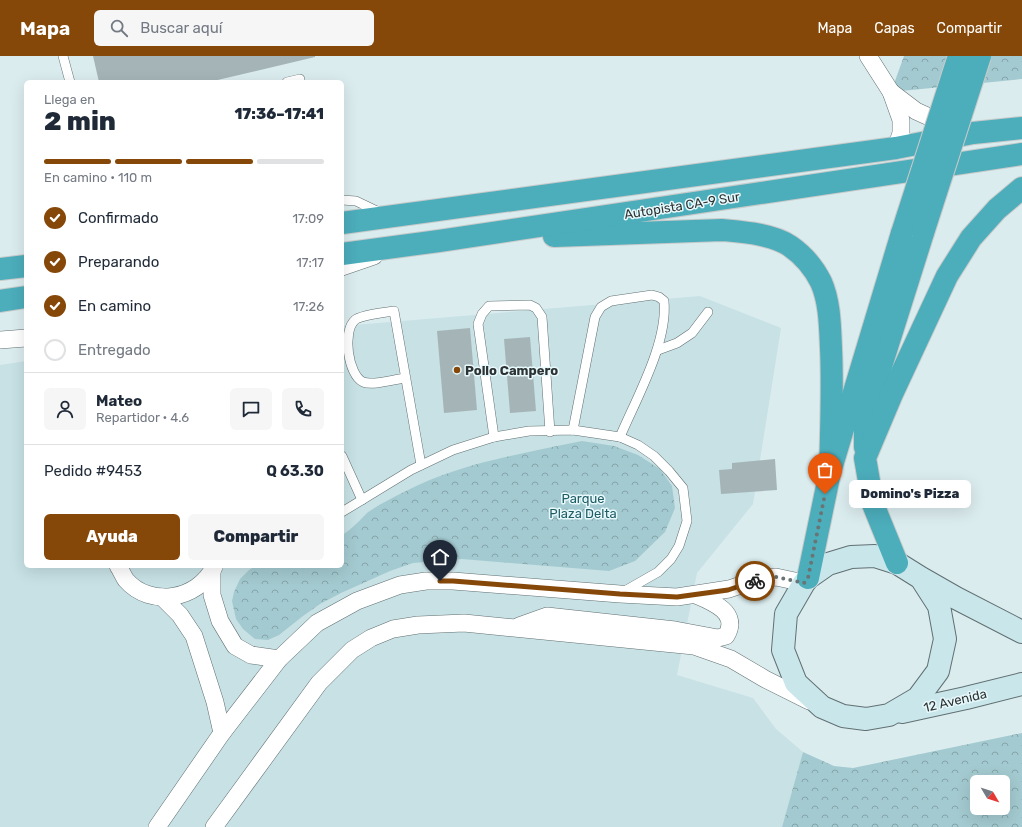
<!DOCTYPE html>
<html lang="es">
<meta charset="utf-8">
<style>
:root{--surface:#fff;--page:#f6f6f7;--text:#1f2937;--muted:#747a83;--line:#e0e1e3;--accent:#864808}
body{margin:0;font-family:Rubik,sans-serif;background:var(--page);color:var(--text);height:100vh;display:flex;flex-direction:column;font-size:15px;white-space:nowrap}
*{box-sizing:border-box;margin:0}
p{font-size:13px;color:var(--muted)}
.icon{flex:none;width:22px;height:22px;fill:none;stroke:currentColor;stroke-width:2;stroke-linecap:round;stroke-linejoin:round}
.map{position:relative;flex:1;overflow:hidden}
.sheet{position:absolute;left:24px;top:24px;width:320px;height:488px;display:flex;flex-direction:column;background:var(--surface);border-radius:6px;box-shadow:0 4px 16px #0002}
.sheet>*{flex:none}
.needle{width:26px;rotate:129deg}
.tools{position:absolute;left:970px;top:719px;display:grid;gap:8px}
.tools a{display:grid;place-items:center;width:40px;height:40px;border-radius:6px;background:var(--surface);box-shadow:0 4px 16px #0002;font-size:20px}
.pin{position:absolute;display:grid;place-items:center;width:34px;height:34px;color:#fff;margin:-41px -17px;border-radius:50% 50% 50% 0;rotate:-45deg;box-shadow:0 0 4px #0007}
.pin .icon{rotate:45deg}
.courier{position:absolute;display:grid;place-items:center;width:40px;height:40px;margin:-20px;border:3px solid #864808;border-radius:50%;background:#fff;color:#222;box-shadow:0 1px 5px #0007}
.bubble{position:absolute;height:28px;border-radius:6px;background:var(--surface);box-shadow:0 4px 16px #0002;font-size:13px;font-weight:800;line-height:28px;text-align:center}
.headline em{font-style:normal;font-weight:800}
.headline div{display:flex;flex-direction:column-reverse}
.headline{display:flex;align-items:center;justify-content:space-between;height:68px;padding:0 20px}
h1{font-size:26px;font-weight:800;line-height:30px}
.bar{display:grid;grid-template-columns:repeat(4,1fr);gap:6px 4px;align-content:center;height:48px;padding:0 20px}
.bar i{height:5px;border-radius:3px;background:var(--line)}
.bar .active{background:var(--accent)}
.bar p{grid-column:span 4}
.line{display:flex;align-items:center;gap:10px;padding:0 20px;border-top:1px solid var(--line)}
.line div{flex:1}
.round{display:grid;place-items:center;flex:none;width:42px;height:42px;border-radius:6px;background:var(--page)}
ol{padding:0 20px;list-style:none}
li{display:flex;align-items:center;gap:12px;height:44px}
li p{margin-inline-start:auto}
li .icon{padding:4px;border-radius:50%;background:var(--accent);color:#fff;stroke-width:4}
li:last-child{color:var(--muted)}
li i{width:22px;height:22px;border:2px solid var(--line);border-radius:50%}
.cta{display:flex;gap:8px;margin-top:auto;padding:8px 20px}
.cta a{flex:1;height:46px;border-radius:6px;background:var(--accent);color:#fff;font-size:16px;font-weight:800;line-height:46px;text-align:center}
.cta a+a{background:var(--page);color:var(--text)}
header{display:flex;align-items:center;gap:24px;box-sizing:border-box;height:56px;padding:0 20px;background:var(--accent);color:#fff}
header strong{font-size:19px}
nav{display:flex;gap:22px;margin-inline-start:auto;font-size:14px}
.search{width:280px;height:36px;background:var(--page);display:flex;align-items:center;gap:10px;box-sizing:border-box;padding:0 14px;border-radius:6px;color:var(--muted);font-size:15px}
.map>svg:first-child{display:block}
.built{fill:#c7e1e5}
.forest{fill:url(#forest-crowns);fill-rule:evenodd}
.building{fill:#a5b5b7}
.lines{fill:none;stroke-linecap:round;stroke-linejoin:round}
.lane-casing{stroke:#617072;stroke-width:10}
.street-casing{stroke:#617072;stroke-width:18}
.secondary-casing{stroke:#617072;stroke-width:24}
.highway-casing{stroke:#c8caca;stroke-width:24}
.lane{stroke:#fff;stroke-width:9}
.street{stroke:#fff;stroke-width:17}
.secondary{stroke:#c9e6eb;stroke-width:22}
.highway{stroke:#4cadbb;stroke-width:22}
.highway-bridge-casing{stroke:#c8caca;stroke-width:24;stroke-linecap:butt}
.highway-bridge{stroke:#4cadbb;stroke-width:22}
.done{stroke:#6a7475;stroke-width:4;stroke-dasharray:0 7.2}
.route{stroke:#864808;stroke-width:5}
.poi-dot{fill:#864808;stroke:#e8f9fc;stroke-width:1.5}
.labels{text-anchor:middle;stroke-width:3;stroke-linejoin:round;paint-order:stroke}
.street-label{font-size:13px;fill:#2d3334;stroke:#e8f9fc}
.poi-label{font-size:13px;font-weight:bold;fill:#2d3334;stroke:#e8f9fc;text-anchor:start}
.park-label{font-size:13px;fill:#1f5c64;stroke:#e8f9fc}
</style>
<header>
<strong>Mapa</strong>
<div class="search"><svg class="icon" aria-label="search" viewBox="0 0 24 24"><circle cx="10" cy="10" r="6"/><path d="M15 15l6 6"/></svg>Buscar aquí</div>
<nav><a>Mapa</a><a>Capas</a><a>Compartir</a></nav>
</header>
<div class="map">
<svg width="1022" height="771" viewBox="0 0 1022 771">
<defs>
<pattern id="forest-crowns" width="20" height="18" patternUnits="userSpaceOnUse"><rect width="20" height="18" fill="#a3cad0"/><path d="M2 6a3 3 0 1 1 6 0M12 15a3 3 0 1 1 6 0" fill="none" stroke="#85a5aa"/></pattern>
</defs>
<rect width="100%" height="100%" fill="#dbecee"/>
<path class="built" d="M700,240L781,272L753,448L697,517L677,619L753,642L776,673L803,696L782,771H0V309L26,305V510H342V270Z"/>
<g class="forest">
<path d="M904,0H1022V23L891,36Z"/>
<path d="M582,385L614,390L638,399L660,413L672,430L675,452L665,476L635,505L609,515L462,503L413,507L390,515L341,537L320,548L303,560L279,579L268,584L255,583L243,573L236,563L232,545L234,536L240,523L249,514L255,510H342V479C352,473 359,465 367,457C378,449 392,442 404,436C460,407 521,398 582,385Z"/>
<path d="M1022,677V771H782L803,696L834,710L853,712ZM977,726H1003V752H977Z"/>
</g>
<g class="building">
<path d="M93,0H315V1L209,26H99Z"/>
<path d="M470,272L477,354L444,357L437,275Z"/>
<path d="M530,281L536,355L510,357L504,283Z"/>
<path d="M775,403L777,434L721,438L719,414L732,413V407Z"/>
</g>
<g class="lines">
<defs>
<g id="lane">
<path d="M63,0L70,26"/>
<path d="M287,26L300,23"/>
<path d="M342,144L356,145L381,157"/>
<path d="M658,294L677,287L692,277L708,256"/>
<path d="M406,322C395,323 373,330 363,326C348,319 342,275 355,264C359,260 386,256 394,255L421,409"/>
<path d="M573,374L595,261L601,251L611,245L652,239L659,241L664,245C668,287 636,343 620,381"/>
<path d="M494,381L478,268L482,258L489,250L530,249L536,252L542,261L550,376"/>
<path d="M342,400L362,444"/>
<path d="M342,456L411,414L453,394L494,381L529,375L573,374L620,381L638,389L654,400L669,415L683,432L687,465L679,490L671,503L658,516L623,536"/>
</g>
<g id="street">
<path d="M868,0L891,36L901,64V77L896,92"/>
<path d="M891,36L916,55L949,70"/>
<path d="M342,211L374,200"/>
<path d="M0,284L26,282"/>
<path d="M118,510C121,514 123,520 126,524C150,552 198,544 214,511"/>
<path d="M212,515V539L220,565L235,590L251,599L279,603"/>
<path d="M162,541L180,559L194,580L215,646L222,677"/>
<path d="M519,570L547,560L675,574L718,582L726,580C740,557 713,546 696,539"/>
<path d="M157,771L222,677L279,603L317,567L357,545L400,529L426,525H453L620,538L677,541L729,533L759,523L776,521L804,527"/>
<path d="M214,771L319,627L352,594L371,582L393,573L418,569L464,567L694,590L731,603L765,623L809,645"/>
</g>
<g id="secondary">
<path d="M921,522L939,550L945,583L938,615L918,642L889,659L866,663L843,660L822,651L796,627L783,594L786,558L804,527L808,522L828,508L851,501L875,500L897,507L921,522L956,542L1022,576"/>
<path d="M902,656L966,642L1022,628"/>
</g>
<g id="highway">
<path d="M342,167L896,92L973,77L1022,72"/>
<path d="M554,180L722,174C743,176 773,178 790,190C803,199 814,212 821,226C830,246 830,271 831,292C833,333 831,375 830,416"/>
<path d="M342,198L439,185L1022,98"/>
<path d="M0,213L26,210"/>
<path d="M0,245L26,241"/>
<path d="M865,391V361L923,177"/>
<path d="M897,507L873,448L865,402L892,338L947,220L971,182L997,153L1022,132"/>
<path d="M808,522L830,416L902,177"/>
</g>
</defs>
<use href="#lane" class="lane-casing"/>
<use href="#street" class="street-casing"/>
<use href="#secondary" class="secondary-casing"/>
<use href="#highway" class="highway-casing"/>
<use href="#lane" class="lane"/>
<use href="#street" class="street"/>
<use href="#secondary" class="secondary"/>
<use href="#highway" class="highway"/>
<defs>
<g id="highway-bridge">
<path d="M902,177L959,0"/>
<path d="M923,177L980,0"/>
</g>
</defs>
<use href="#highway-bridge" class="highway-bridge-casing"/>
<use href="#highway-bridge" class="highway-bridge"/>
</g>
<g class="lines">
<path class="done" d="M755,525L776,521L804,527L808,522L825,438"/>
<path class="route" d="M440,525H453L620,538L677,541L728,534L755,525"/>
</g>
<circle class="poi-dot" cx="457" cy="314" r="4"/>
<g class="labels">
<g class="street-label">
<text transform="translate(682 149) rotate(-9)" y="5">Autopista CA-9 Sur</text>
<text transform="translate(955 644) rotate(-13)" y="5">12 Avenida</text>
</g>
<g class="poi-label">
<text x="465" y="319">Pollo Campero</text>
</g>
<g class="park-label">
<text x="583" y="447">Parque<tspan x="583" dy="15">Plaza Delta</tspan></text>
</g>
</g>
</svg>
<div class="tools">
<a><svg class="needle" viewBox="-14 -14 28 28"><path d="M0-13l5 13h-10z" fill="#e53935"/><path d="M0 13l5-13h-10z" fill="#747a83"/></svg></a>
</div>
<div class="pin" style="left:825px;top:438px;background:#ea580c"><svg class="icon" aria-label="bag" viewBox="0 0 24 24"><path d="M5 8h14l-1 12H6zM9 8a3 3 0 0 1 6 0"/></svg></div>
<div class="pin" style="left:440px;top:525px;background:#1f2937"><svg class="icon" aria-label="home" viewBox="0 0 24 24"><path d="M3 11l9-7 9 7M6 9v11h12V9"/></svg></div>
<div class="courier" style="left:755px;top:525px"><svg class="icon" aria-label="bike" viewBox="0 0 24 24"><circle cx="6" cy="16" r="4"/><circle cx="18" cy="16" r="4"/><path d="M6 16l4-8h5l3 8M10 8l3 8H6M13 5h3"/></svg></div>
<div class="bubble" style="left:849px;top:424px;width:122px">Domino's Pizza</div>
<section class="sheet">
<div class="headline"><div><h1>2 min</h1><p>Llega en</p></div><em>17:36–17:41</em></div>
<div class="bar"><i class="active"></i><i class="active"></i><i class="active"></i><i></i><p>En camino · 110 m</p></div>
<ol>
<li><svg class="icon" aria-label="check" viewBox="0 0 24 24"><path d="M5 12l5 5 9-10"/></svg>Confirmado<p>17:09</p></li>
<li><svg class="icon" aria-label="check" viewBox="0 0 24 24"><path d="M5 12l5 5 9-10"/></svg>Preparando<p>17:17</p></li>
<li><svg class="icon" aria-label="check" viewBox="0 0 24 24"><path d="M5 12l5 5 9-10"/></svg>En camino<p>17:26</p></li>
<li><i></i>Entregado</li>
</ol>
<div class="line" style="height:72px"><a class="round"><svg class="icon" aria-label="person" viewBox="0 0 24 24"><circle cx="12" cy="8" r="4"/><path d="M4 21q1-7 8-7t8 7"/></svg></a><div><b>Mateo</b><p>Repartidor · 4.6</p></div><a class="round"><svg class="icon" aria-label="chat" viewBox="0 0 24 24"><path d="M4 5h16v11H9l-5 4z"/></svg></a><a class="round"><svg class="icon" aria-label="phone" viewBox="0 0 24 24"><path d="M5 4h4l2 5-3 2q2 4 5 5l2-3 5 2v4C11 20 4 13 5 4z"/></svg></a></div>
<div class="line" style="height:52px"><div>Pedido #9453</div><b>Q 63.30</b></div>
<div class="cta"><a>Ayuda</a><a>Compartir</a></div>
</section>
</div>
